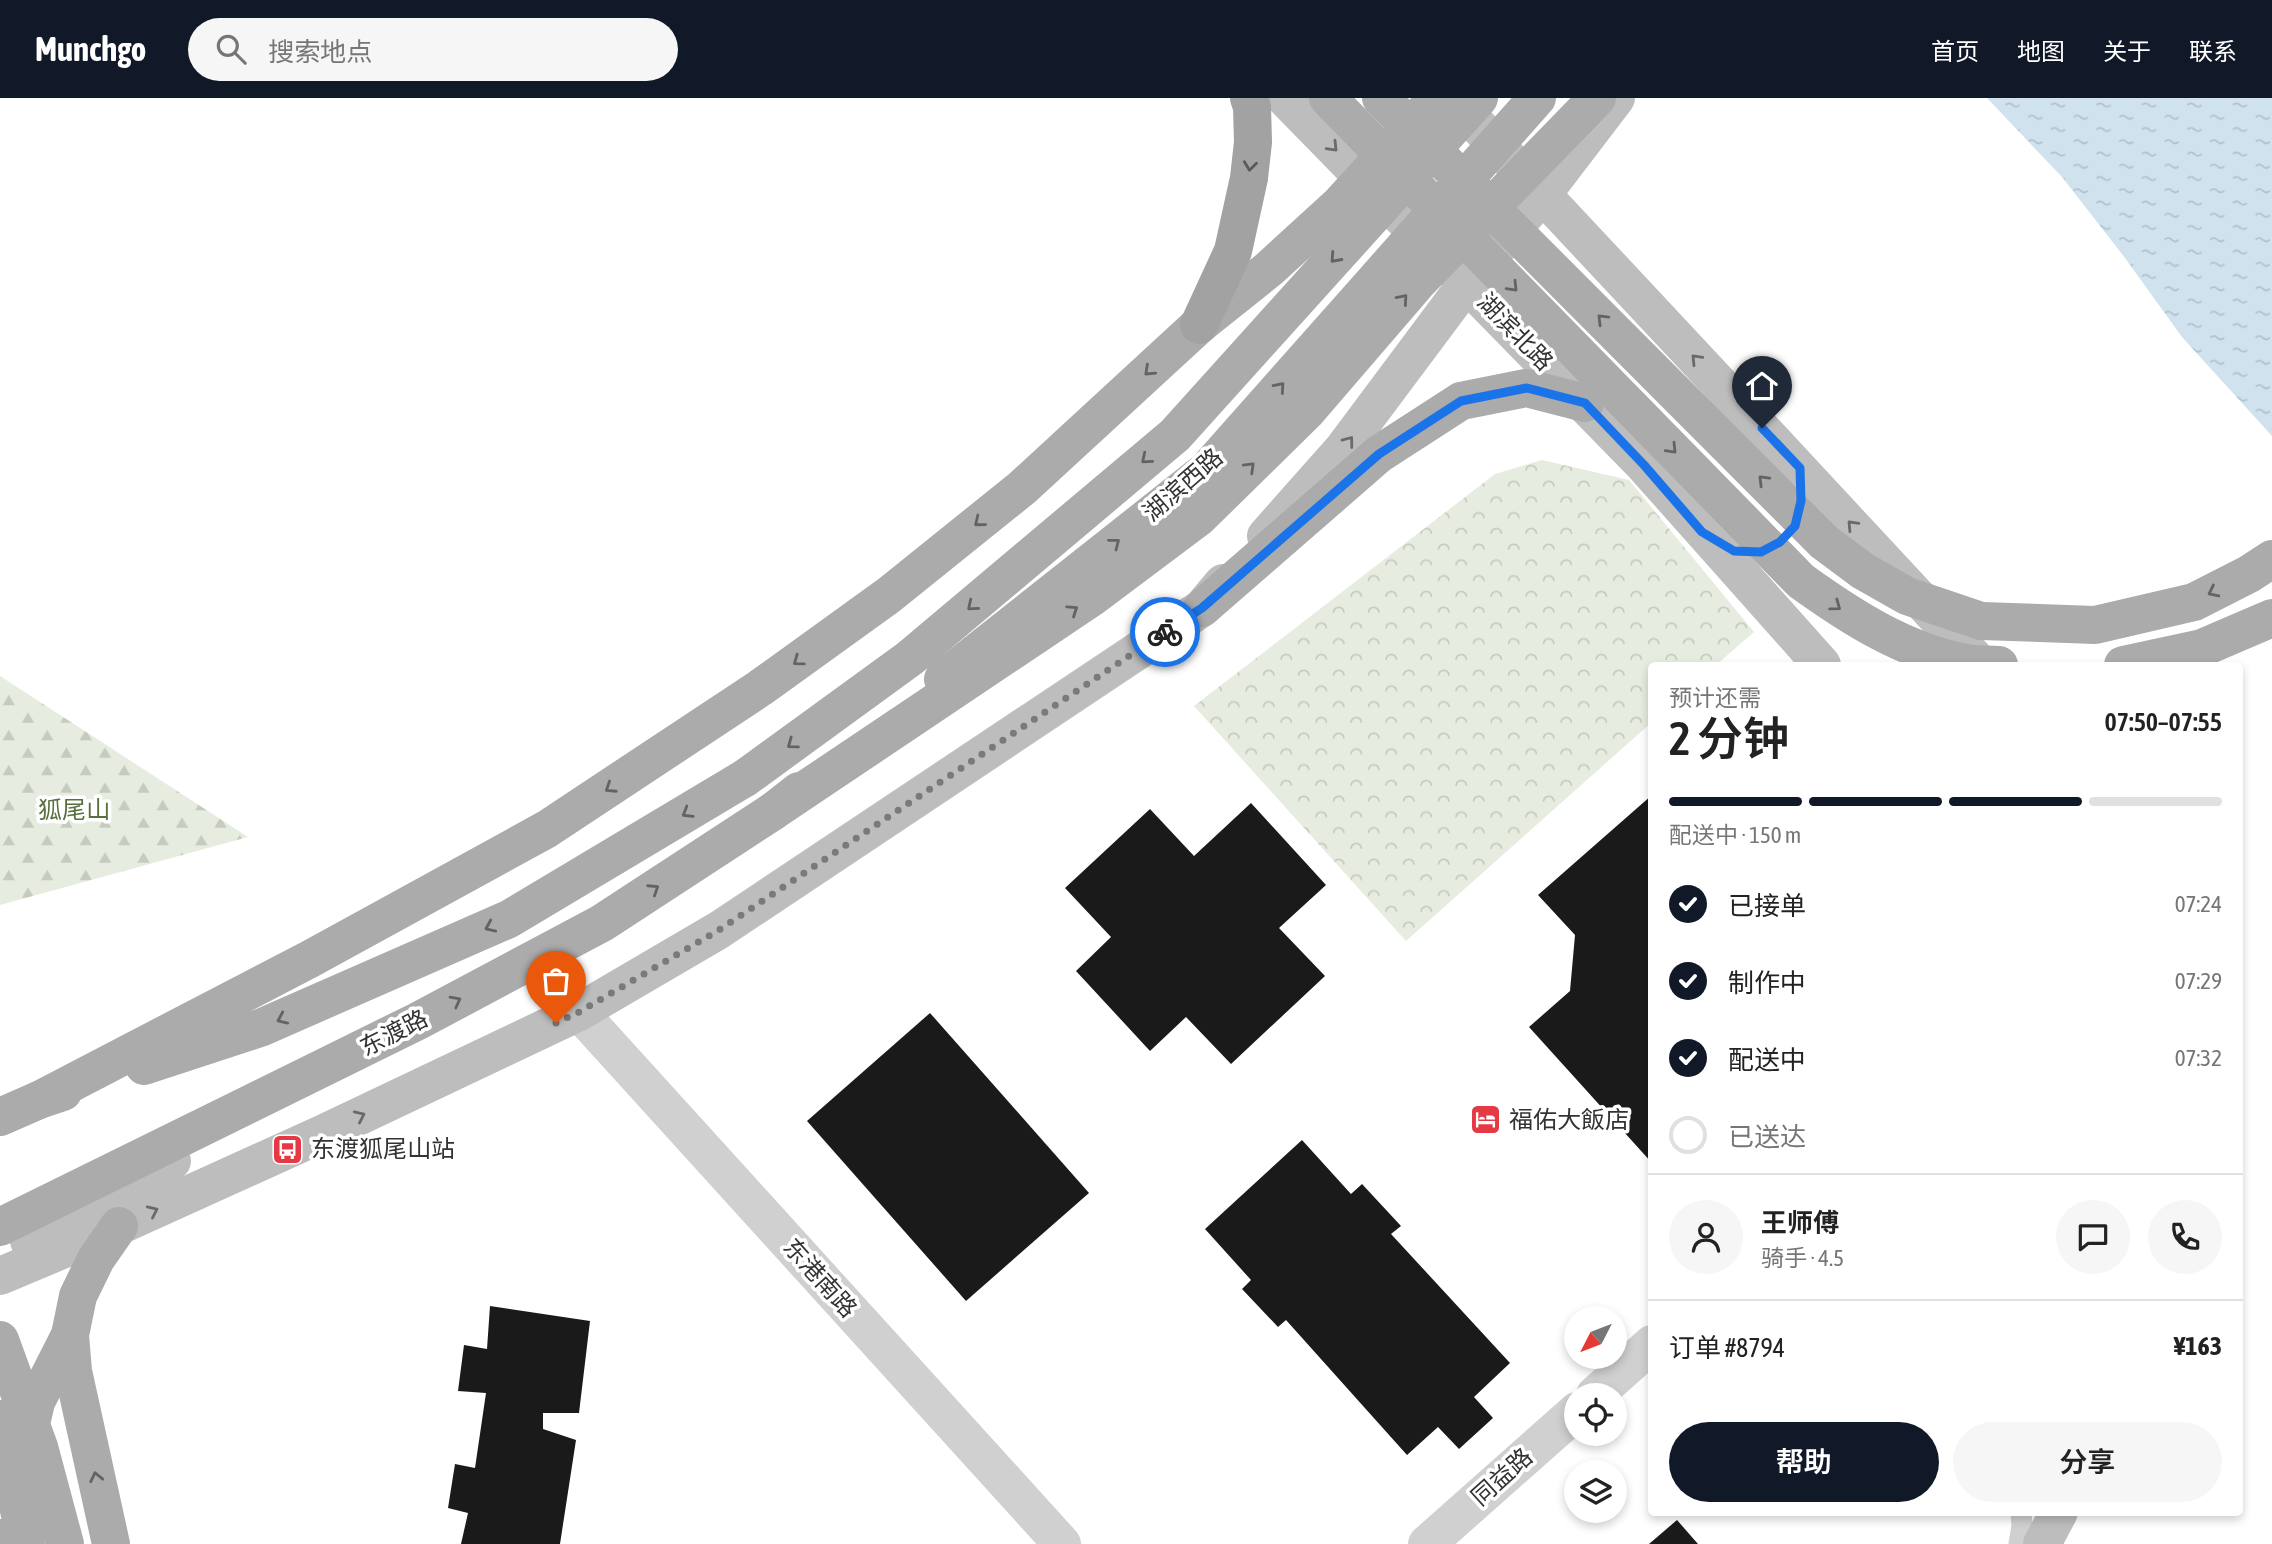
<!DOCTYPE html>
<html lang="zh">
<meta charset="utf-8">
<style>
:root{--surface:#fff;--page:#f6f6f6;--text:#222;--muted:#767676;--line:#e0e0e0;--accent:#111827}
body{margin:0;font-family:"Asap Condensed","Noto Sans SC",sans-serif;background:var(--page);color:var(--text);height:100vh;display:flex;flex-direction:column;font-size:26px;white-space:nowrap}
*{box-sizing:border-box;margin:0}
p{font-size:23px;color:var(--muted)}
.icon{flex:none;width:38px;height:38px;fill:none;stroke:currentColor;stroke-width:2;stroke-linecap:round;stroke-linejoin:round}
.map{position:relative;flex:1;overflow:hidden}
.drawer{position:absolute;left:1648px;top:564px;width:595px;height:854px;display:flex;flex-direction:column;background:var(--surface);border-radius:7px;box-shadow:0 4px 10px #0003}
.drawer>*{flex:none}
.needle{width:46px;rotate:228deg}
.buttons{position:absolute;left:1564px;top:1208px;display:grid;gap:14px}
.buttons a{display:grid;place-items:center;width:63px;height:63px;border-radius:50%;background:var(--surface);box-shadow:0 4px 10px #0003;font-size:35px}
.pin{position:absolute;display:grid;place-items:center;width:60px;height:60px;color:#fff;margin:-72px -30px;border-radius:50% 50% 50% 0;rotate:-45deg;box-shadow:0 0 7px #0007}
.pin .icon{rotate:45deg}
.courier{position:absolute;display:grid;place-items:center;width:70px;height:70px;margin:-35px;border:5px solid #1a73e8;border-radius:50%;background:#fff;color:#222;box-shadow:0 2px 9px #0007}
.headline em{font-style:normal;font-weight:600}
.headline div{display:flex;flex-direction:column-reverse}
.headline{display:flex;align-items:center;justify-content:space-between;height:119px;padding:0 21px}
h1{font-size:46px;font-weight:600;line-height:52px}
.bar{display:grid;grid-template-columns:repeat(4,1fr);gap:10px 7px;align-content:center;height:84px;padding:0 21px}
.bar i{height:9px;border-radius:5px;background:var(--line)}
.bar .current{background:var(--accent)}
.bar p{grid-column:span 4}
.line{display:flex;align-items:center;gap:18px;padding:0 21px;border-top:2px solid var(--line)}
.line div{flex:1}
.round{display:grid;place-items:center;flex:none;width:74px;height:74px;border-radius:37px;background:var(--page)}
ol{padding:0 21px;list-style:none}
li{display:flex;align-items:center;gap:21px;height:77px}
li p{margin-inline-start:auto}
li .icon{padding:7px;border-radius:50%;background:var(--accent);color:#fff;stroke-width:4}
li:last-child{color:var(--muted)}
li i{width:38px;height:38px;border:4px solid var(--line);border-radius:50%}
.action{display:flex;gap:14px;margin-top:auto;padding:14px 21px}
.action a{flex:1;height:80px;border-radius:42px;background:var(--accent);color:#fff;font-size:28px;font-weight:600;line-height:80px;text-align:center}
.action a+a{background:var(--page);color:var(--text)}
header{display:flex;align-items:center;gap:42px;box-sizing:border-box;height:98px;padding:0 35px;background:var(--accent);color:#fff}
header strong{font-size:33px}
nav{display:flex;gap:38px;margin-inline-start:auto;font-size:24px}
.search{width:490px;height:63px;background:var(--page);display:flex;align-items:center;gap:18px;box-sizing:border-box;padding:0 24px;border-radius:38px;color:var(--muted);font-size:26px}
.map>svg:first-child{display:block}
.forest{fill:url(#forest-firs)}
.park{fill:url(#park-crowns)}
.water{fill:url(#water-ripples)}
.building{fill:#1a1a1a}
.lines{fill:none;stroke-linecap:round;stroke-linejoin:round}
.service{stroke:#d0d0d0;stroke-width:21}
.minor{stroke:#d0d0d0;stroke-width:38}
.secondary{stroke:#bdbdbd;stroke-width:38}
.primary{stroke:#ababab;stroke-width:38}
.trunk{stroke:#a2a2a2;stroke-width:38}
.primary-bridge{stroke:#ababab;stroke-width:38}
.oneway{stroke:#6a6a6a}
.oneway2{stroke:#5a5a5a}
.oneway3{stroke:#636363}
.done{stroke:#7a7a7a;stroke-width:7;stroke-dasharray:0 12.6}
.route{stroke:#1a73e8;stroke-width:9}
.labels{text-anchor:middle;stroke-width:7;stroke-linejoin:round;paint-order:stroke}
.street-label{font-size:24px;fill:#333;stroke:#fff}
.park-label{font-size:24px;fill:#56703f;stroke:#fff}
.poi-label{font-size:24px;fill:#333;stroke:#fff;text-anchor:start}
</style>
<header>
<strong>Munchgo</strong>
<div class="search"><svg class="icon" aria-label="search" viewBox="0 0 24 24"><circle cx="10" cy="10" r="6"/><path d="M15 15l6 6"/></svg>搜索地点</div>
<nav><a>首页</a><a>地图</a><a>关于</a><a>联系</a></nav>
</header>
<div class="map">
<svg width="2272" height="1446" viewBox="0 0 2272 1446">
<defs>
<pattern id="forest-firs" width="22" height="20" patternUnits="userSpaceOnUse" patternTransform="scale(1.75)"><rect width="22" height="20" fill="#e6ecdf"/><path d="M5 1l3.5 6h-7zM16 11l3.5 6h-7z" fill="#c6cbc0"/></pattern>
<pattern id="park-crowns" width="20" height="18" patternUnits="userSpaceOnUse" patternTransform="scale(1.75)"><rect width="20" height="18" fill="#e6ecdf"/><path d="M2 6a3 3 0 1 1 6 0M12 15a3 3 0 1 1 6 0" fill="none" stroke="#c6cbc0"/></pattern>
<pattern id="water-ripples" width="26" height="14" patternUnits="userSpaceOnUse" patternTransform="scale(1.75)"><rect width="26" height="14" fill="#cfe2ee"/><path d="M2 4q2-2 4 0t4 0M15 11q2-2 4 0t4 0" fill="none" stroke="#b2c2cd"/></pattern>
</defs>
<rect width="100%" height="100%" fill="#fff"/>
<path class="forest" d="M0,578L248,739L0,807Z"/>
<path class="park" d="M1542,362L1629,382L1754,534L1716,567H1652V624L1406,843L1194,608L1495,376Z"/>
<path class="water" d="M1987,0H2272V338L2182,239L2125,160L2062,79Z"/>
<g class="building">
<path d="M1652,697V1065L1529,929L1570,893L1575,837L1538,797Z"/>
<path d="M1251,705L1326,787L1279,830L1325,878L1231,966L1186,919L1150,953L1076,873L1111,839L1065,790L1150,711L1194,758Z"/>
<path d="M930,915L1089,1095L966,1203L807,1023Z"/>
<path d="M1302,1042L1351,1096L1362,1086L1401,1128L1391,1136L1510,1265L1474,1299L1493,1320L1459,1351L1438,1329L1407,1357L1286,1222L1278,1229L1242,1191L1251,1182L1205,1131Z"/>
<path d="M490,1208L590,1223L579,1315H543V1331L576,1342L560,1446H461L468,1415L448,1410L455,1366L475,1370L486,1295L458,1293L464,1247L487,1251Z"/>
<path d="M1677,1422L1698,1446H1649Z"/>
</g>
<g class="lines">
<path class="service" d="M2019,1446L2022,1428L2021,1414"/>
<g class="minor">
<path d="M579,914L1062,1446"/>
<path d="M1595,1297L1652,1246"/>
<path d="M1427,1446L1577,1313"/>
</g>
<g class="secondary">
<path d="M1285,0L1644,367L1822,567"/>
<path d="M1452,0C1628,189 1806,377 1981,567"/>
<path d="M1266,438L1343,351L1467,185L1542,97L1616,0"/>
<path d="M29,1143L172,1063"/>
<path d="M0,1178L119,1128L322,1036L579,914L719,832L1202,510L1223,485"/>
<path d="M2042,1446L2059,1414"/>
</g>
<g class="primary">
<path d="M1202,510L1379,356L1461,303L1526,290L1585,305"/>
<path d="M1981,523L2095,527L2194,504L2249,476L2272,461"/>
<path d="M2123,567L2202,550L2272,520"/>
<path d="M943,581L1206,373L1379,178"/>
<path d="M144,968L260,930L509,821L745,680"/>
<path d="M39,1002L310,861L547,731L760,590L889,497L1022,390L1199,227L1269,171L1339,107L1437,0"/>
<path d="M0,1019L39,1002L63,994"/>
<path d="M0,1129L418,923L602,825L772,714L799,693"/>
<path d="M26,1348L36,1304L70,1237"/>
<path d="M0,1440L2,1446"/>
<path d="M111,1446L73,1273L70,1237L78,1198L96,1161L119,1128"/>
</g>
<path class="trunk" d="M1199,227L1233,153L1249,80L1253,44L1252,9L1249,0"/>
<g class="primary-bridge">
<path d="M1328,0L1801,483C1851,519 1904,553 1966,565C1976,567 1988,566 1999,567"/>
<path d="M1381,0L1824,444L1863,473L1907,498L1981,523"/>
<path d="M1379,178L1537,0"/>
<path d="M745,680L910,560L1175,337L1479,0"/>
<path d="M772,714L1091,500L1199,419L1306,314L1417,185L1597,0"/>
<path d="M0,1242L39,1349L65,1446"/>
<path d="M0,1321L26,1446"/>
</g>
</g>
<defs><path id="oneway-chevron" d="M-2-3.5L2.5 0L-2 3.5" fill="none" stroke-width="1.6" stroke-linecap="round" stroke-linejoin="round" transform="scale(1.75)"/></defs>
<g class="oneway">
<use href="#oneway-chevron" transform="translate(1333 49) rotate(46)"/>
<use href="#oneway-chevron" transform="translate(1696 261) rotate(-134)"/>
<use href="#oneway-chevron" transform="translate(1349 343) rotate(-53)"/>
<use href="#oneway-chevron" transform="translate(1852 427) rotate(-133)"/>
<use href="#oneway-chevron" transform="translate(360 1018) rotate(-25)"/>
<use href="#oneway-chevron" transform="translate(153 1113) rotate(-25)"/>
</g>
<use class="oneway2" href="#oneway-chevron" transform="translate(1250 68) rotate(97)"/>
<g class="oneway3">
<use href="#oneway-chevron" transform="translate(1335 160) rotate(132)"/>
<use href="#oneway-chevron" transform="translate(1513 189) rotate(46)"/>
<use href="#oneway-chevron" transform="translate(1403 201) rotate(-49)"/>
<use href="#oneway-chevron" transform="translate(1602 221) rotate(-135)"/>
<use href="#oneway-chevron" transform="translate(1149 273) rotate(137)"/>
<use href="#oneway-chevron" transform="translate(1280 289) rotate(-49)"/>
<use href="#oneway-chevron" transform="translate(1672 351) rotate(46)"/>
<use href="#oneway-chevron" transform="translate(1146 361) rotate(140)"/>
<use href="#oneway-chevron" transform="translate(1250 369) rotate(-44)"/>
<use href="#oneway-chevron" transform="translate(1763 382) rotate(-135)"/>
<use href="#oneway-chevron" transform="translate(979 424) rotate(141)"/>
<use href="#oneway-chevron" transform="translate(1115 445) rotate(-38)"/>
<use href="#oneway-chevron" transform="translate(2213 494) rotate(154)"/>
<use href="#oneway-chevron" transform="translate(972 508) rotate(140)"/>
<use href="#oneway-chevron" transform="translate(1836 508) rotate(36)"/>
<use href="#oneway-chevron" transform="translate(1073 512) rotate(-34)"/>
<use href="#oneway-chevron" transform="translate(798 563) rotate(144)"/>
<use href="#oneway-chevron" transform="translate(792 646) rotate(144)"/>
<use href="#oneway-chevron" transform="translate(610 690) rotate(147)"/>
<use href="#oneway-chevron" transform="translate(687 715) rotate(149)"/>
<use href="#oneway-chevron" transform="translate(654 791) rotate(-33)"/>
<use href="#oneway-chevron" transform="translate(490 829) rotate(156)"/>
<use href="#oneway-chevron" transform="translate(456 903) rotate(-28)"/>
<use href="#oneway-chevron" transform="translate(282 921) rotate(156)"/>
<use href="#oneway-chevron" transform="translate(96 1379) rotate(-102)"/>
</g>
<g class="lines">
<path class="done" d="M556,925L579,914L719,832L1165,534"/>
<path class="route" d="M1165,534L1202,510L1379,356L1461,303L1527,290L1585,305L1644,367L1702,434L1734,453L1761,454L1780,444L1795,428L1801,403L1800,370L1762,330"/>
</g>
<defs>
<symbol id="hotel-square" viewBox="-11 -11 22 22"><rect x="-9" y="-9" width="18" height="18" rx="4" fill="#e63946" stroke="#fff"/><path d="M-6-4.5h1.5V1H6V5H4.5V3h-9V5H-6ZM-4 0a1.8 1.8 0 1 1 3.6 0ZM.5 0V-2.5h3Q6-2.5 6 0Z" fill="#fff"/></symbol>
<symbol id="bus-square" viewBox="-11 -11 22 22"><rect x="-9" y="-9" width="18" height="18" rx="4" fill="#e63946" stroke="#fff"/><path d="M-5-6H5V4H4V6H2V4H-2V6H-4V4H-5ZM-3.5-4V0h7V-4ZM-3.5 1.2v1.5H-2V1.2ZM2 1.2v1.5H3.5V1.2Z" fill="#fff"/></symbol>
</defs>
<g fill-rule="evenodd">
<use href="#hotel-square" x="1468" y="1004" width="35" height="35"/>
<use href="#bus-square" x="270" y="1034" width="35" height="35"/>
</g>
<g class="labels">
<g class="street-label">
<text transform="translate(1515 234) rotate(46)" y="8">湖滨北路</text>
<text transform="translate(1183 387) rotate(-41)" y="8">湖滨西路</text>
<text transform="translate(394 935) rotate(-27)" y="8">东渡路</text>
<text transform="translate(820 1180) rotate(48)" y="8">东港南路</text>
<text transform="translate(1502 1379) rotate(-42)" y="8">同益路</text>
</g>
<g class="park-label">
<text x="74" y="720">狐尾山</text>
</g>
<g class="poi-label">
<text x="1509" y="1030">福佑大飯店</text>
<text x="311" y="1059">东渡狐尾山站</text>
</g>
</g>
</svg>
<div class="buttons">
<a><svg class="needle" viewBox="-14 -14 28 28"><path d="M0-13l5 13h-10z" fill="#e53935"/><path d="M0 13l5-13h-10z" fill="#767676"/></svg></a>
<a><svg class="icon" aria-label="locate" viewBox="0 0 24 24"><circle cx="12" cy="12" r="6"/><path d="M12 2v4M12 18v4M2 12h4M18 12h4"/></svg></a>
<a><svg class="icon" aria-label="layers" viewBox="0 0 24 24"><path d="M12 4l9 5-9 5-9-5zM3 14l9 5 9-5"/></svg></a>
</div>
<div class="pin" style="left:556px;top:925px;background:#ea580c"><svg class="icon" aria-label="bag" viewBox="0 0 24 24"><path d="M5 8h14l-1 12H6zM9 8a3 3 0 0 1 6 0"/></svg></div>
<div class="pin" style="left:1762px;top:330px;background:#1f2937"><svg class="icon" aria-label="home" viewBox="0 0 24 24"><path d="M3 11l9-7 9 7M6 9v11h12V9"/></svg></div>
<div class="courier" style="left:1165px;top:534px"><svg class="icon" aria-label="bike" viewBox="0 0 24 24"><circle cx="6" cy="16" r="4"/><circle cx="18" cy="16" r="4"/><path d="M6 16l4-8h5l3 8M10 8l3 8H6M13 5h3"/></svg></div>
<section class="drawer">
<div class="headline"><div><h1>2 分钟</h1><p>预计还需</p></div><em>07:50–07:55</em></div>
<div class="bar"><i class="current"></i><i class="current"></i><i class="current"></i><i></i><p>配送中 · 150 m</p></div>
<ol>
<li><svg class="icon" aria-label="check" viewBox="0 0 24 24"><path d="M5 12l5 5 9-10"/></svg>已接单<p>07:24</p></li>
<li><svg class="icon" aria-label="check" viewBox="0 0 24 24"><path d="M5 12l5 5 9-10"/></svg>制作中<p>07:29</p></li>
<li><svg class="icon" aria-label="check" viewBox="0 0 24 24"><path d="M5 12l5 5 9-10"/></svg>配送中<p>07:32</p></li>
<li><i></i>已送达</li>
</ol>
<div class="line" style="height:126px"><a class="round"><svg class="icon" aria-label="person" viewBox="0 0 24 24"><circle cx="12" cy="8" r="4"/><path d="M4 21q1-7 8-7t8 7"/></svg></a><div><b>王师傅</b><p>骑手 · 4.5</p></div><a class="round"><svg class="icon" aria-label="chat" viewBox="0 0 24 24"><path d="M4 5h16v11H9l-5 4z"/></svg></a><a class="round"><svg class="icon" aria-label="phone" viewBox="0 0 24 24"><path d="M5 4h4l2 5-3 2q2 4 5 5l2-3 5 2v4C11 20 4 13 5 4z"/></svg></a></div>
<div class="line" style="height:91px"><div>订单 #8794</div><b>¥163</b></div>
<div class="action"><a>帮助</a><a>分享</a></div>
</section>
</div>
